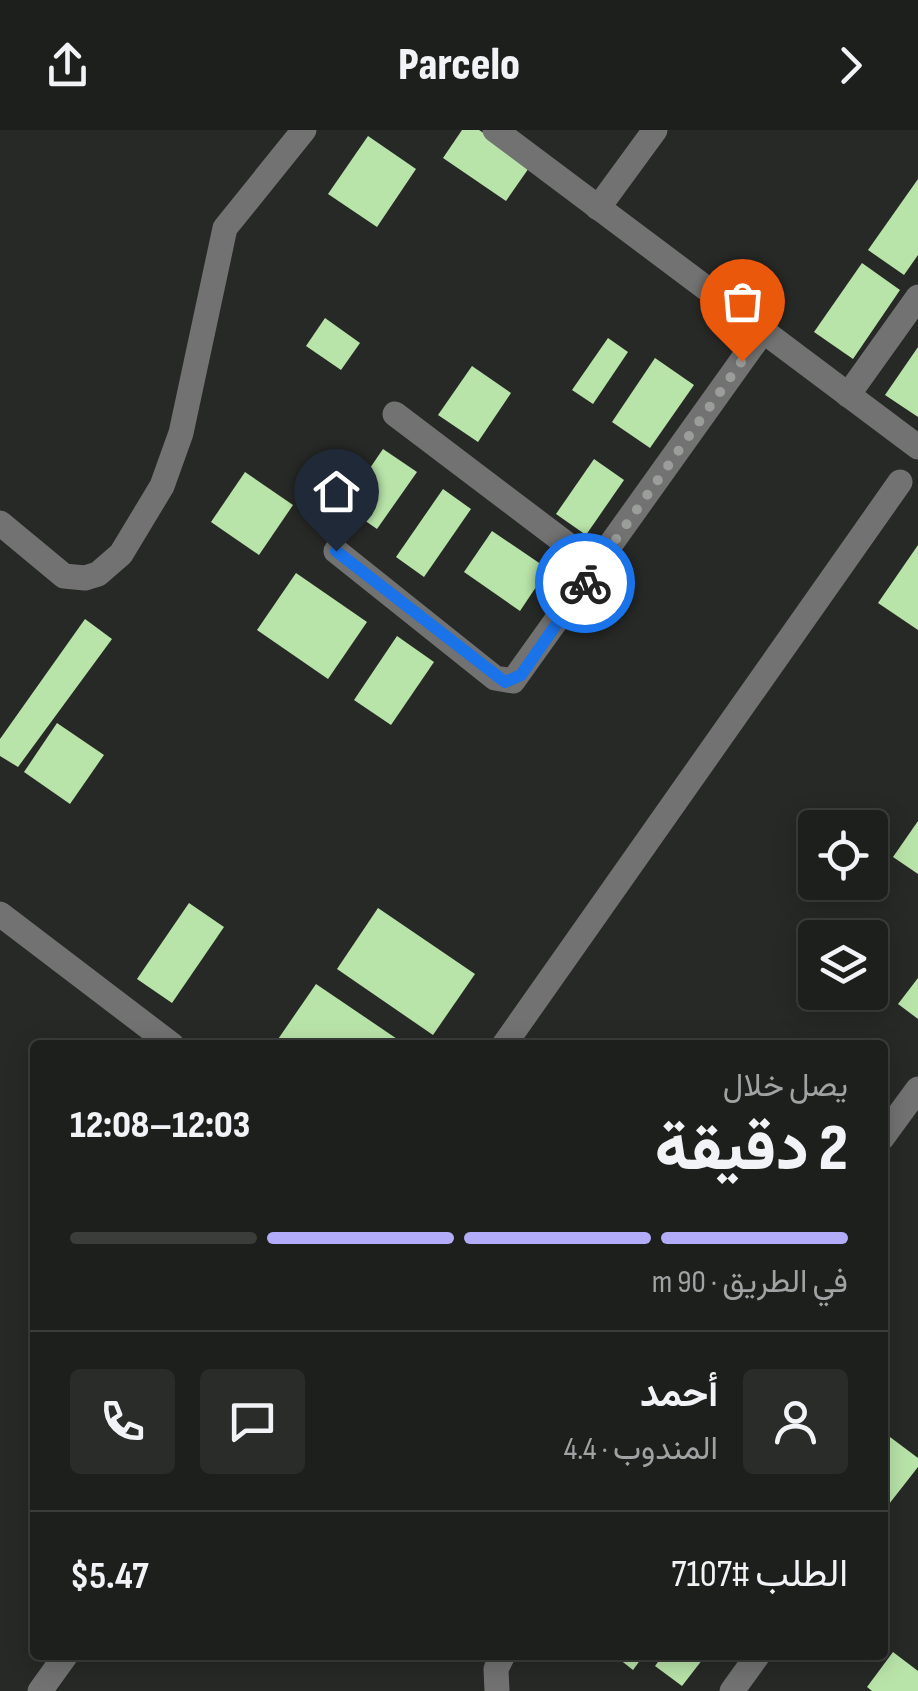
<!DOCTYPE html>
<html lang="ar">
<meta charset="utf-8">
<style>
:root{--surface:#1d1f1c;--page:#2a2c29;--text:#f1f3f6;--muted:#a0a2a3;--line:#3b3d3b;--accent:#b3adf9}
body{margin:0;font-family:"Sofia Sans Condensed",Vazirmatn,sans-serif;background:var(--page);color:var(--text);direction:rtl;height:100vh;display:flex;flex-direction:column;font-size:38px;white-space:nowrap}
*{box-sizing:border-box;margin:0}
p{font-size:32px;color:var(--muted)}
.icon{flex:none;width:55px;height:55px;fill:none;stroke:currentColor;stroke-width:2;stroke-linecap:round;stroke-linejoin:round}
.map{position:relative;flex:1;overflow:hidden;direction:ltr}
.drawer{position:absolute;left:30px;top:910px;width:858px;height:620px;display:flex;flex-direction:column;background:var(--surface);border-radius:10px;box-shadow:0 5px 25px #0003,0 0 0 2px var(--line);direction:rtl}
.drawer>*{flex:none}
.controls{position:absolute;left:798px;top:680px;display:grid;gap:20px}
.controls a{display:grid;place-items:center;width:90px;height:90px;border-radius:10px;background:var(--surface);box-shadow:0 5px 25px #0003,0 0 0 2px var(--line);font-size:50px}
.pin{position:absolute;display:grid;place-items:center;width:85px;height:85px;color:#fff;margin:-102px -42px;border-radius:50% 50% 50% 0;rotate:-45deg;box-shadow:0 0 10px #0007}
.pin .icon{rotate:45deg}
.courier{position:absolute;display:grid;place-items:center;width:100px;height:100px;margin:-50px;border:8px solid #1a73e8;border-radius:50%;background:#fff;color:#222;box-shadow:0 2px 12px #0007}
.summary em{font-style:normal;font-weight:800}
.summary div{display:flex;flex-direction:column-reverse}
.summary{display:flex;align-items:center;justify-content:space-between;height:170px;padding:0 40px}
h1{font-size:65px;font-weight:800;line-height:75px}
.bar{display:grid;grid-template-columns:repeat(4,1fr);gap:15px 10px;align-content:center;height:120px;padding:0 40px}
.bar i{height:12px;border-radius:8px;background:var(--line)}
.bar .active{background:var(--accent)}
.bar p{grid-column:span 4}
.line{display:flex;align-items:center;gap:25px;padding:0 40px;border-top:2px solid var(--line)}
.line div{flex:1}
.round{display:grid;place-items:center;flex:none;width:105px;height:105px;border-radius:10px;background:var(--page)}
header{display:flex;justify-content:space-between;align-items:center;height:130px;padding:0 40px;background:var(--surface);font-size:45px;font-weight:800}
.map>svg:first-child{display:block}
.building{fill:#b9e4a9}
.lines{fill:none;stroke-linecap:round;stroke-linejoin:round}
.minor{stroke:#717271;stroke-width:25}
.done{stroke:#9b9d9a;stroke-width:10;stroke-dasharray:0 18}
.route{stroke:#1a73e8;stroke-width:12}
</style>
<header><svg class="icon" aria-label="forward" viewBox="0 0 24 24"><path d="M9 5l7 7-7 7"/></svg>Parcelo<svg class="icon" aria-label="share" viewBox="0 0 24 24"><path d="M12 15V3M7 8l5-5 5 5M5 13v7h14v-7"/></svg></header>
<div class="map">
<svg width="918" height="1561" viewBox="0 0 918 1561">
<rect width="100%" height="100%" fill="#272926"/>
<g class="building">
<path d="M462,0H479L531,35L506,71L443,28Z"/>
<path d="M368,6L416,39L377,97L328,64Z"/>
<path d="M918,49V125L904,145L868,120Z"/>
<path d="M862,133L900,160L853,229L814,202Z"/>
<path d="M325,188L360,213L341,240L306,216Z"/>
<path d="M608,208L628,222L593,274L572,260Z"/>
<path d="M918,217V287L885,265Z"/>
<path d="M655,228L694,255L650,318L612,292Z"/>
<path d="M472,236L511,263L478,312L438,285Z"/>
<path d="M383,319L417,342L377,399L344,376Z"/>
<path d="M594,329L624,350L586,405L556,384Z"/>
<path d="M245,342L293,375L259,425L211,392Z"/>
<path d="M443,359L471,379L424,447L396,427Z"/>
<path d="M492,401L548,439L520,481L464,442Z"/>
<path d="M918,415V500L878,473Z"/>
<path d="M296,443L367,492L328,549L257,500Z"/>
<path d="M85,489L112,509L18,637L0,626V609Z"/>
<path d="M397,506L434,532L391,595L354,570Z"/>
<path d="M57,593L104,625L70,674L24,642Z"/>
<path d="M918,691V744L893,727Z"/>
<path d="M189,773L224,797L172,873L137,849Z"/>
<path d="M378,778L475,844L433,905L337,839Z"/>
<path d="M918,848V889L898,874Z"/>
<path d="M316,854L406,915H274Z"/>
<path d="M882,1301L918,1328V1337L882,1383Z"/>
<path d="M893,1522L918,1541V1561H872L867,1557Z"/>
<path d="M614,1525H644L633,1540Z"/>
<path d="M663,1525H706L682,1556L655,1536Z"/>
</g>
<g class="lines">
<g class="minor">
<path d="M495,0L918,317"/>
<path d="M598,78L655,0"/>
<path d="M848,265L918,167"/>
<path d="M395,284L597,437"/>
<path d="M0,393L64,446L85,448L98,444L121,424L162,356L181,303L225,98L304,0"/>
<path d="M336,421L495,548L513,551L763,201"/>
<path d="M0,784L172,915"/>
<path d="M504,915L900,352"/>
<path d="M882,1008L918,959"/>
<path d="M40,1561L66,1525"/>
<path d="M497,1561L496,1539L503,1525"/>
<path d="M732,1561L758,1525"/>
</g>
</g>
<g class="lines">
<path class="done" d="M585,453L742,231"/>
<path class="route" d="M336,421L505,552L521,545L585,453"/>
</g>
</svg>
<div class="controls">
<a><svg class="icon" aria-label="locate" viewBox="0 0 24 24"><circle cx="12" cy="12" r="6"/><path d="M12 2v4M12 18v4M2 12h4M18 12h4"/></svg></a>
<a><svg class="icon" aria-label="layers" viewBox="0 0 24 24"><path d="M12 4l9 5-9 5-9-5zM3 14l9 5 9-5"/></svg></a>
</div>
<div class="pin" style="left:742px;top:231px;background:#ea580c"><svg class="icon" aria-label="bag" viewBox="0 0 24 24"><path d="M5 8h14l-1 12H6zM9 8a3 3 0 0 1 6 0"/></svg></div>
<div class="pin" style="left:336px;top:421px;background:#1f2937"><svg class="icon" aria-label="home" viewBox="0 0 24 24"><path d="M3 11l9-7 9 7M6 9v11h12V9"/></svg></div>
<div class="courier" style="left:585px;top:453px"><svg class="icon" aria-label="bike" viewBox="0 0 24 24"><circle cx="6" cy="16" r="4"/><circle cx="18" cy="16" r="4"/><path d="M6 16l4-8h5l3 8M10 8l3 8H6M13 5h3"/></svg></div>
<section class="drawer">
<div class="summary"><div><h1>2 دقيقة</h1><p>يصل خلال</p></div><em>12:03–12:08</em></div>
<div class="bar"><i class="active"></i><i class="active"></i><i class="active"></i><i></i><p>في الطريق · 90 m</p></div>
<div class="line" style="height:180px"><a class="round"><svg class="icon" aria-label="person" viewBox="0 0 24 24"><circle cx="12" cy="8" r="4"/><path d="M4 21q1-7 8-7t8 7"/></svg></a><div><b>أحمد</b><p>المندوب · 4.4</p></div><a class="round"><svg class="icon" aria-label="chat" viewBox="0 0 24 24"><path d="M4 5h16v11H9l-5 4z"/></svg></a><a class="round"><svg class="icon" aria-label="phone" viewBox="0 0 24 24"><path d="M5 4h4l2 5-3 2q2 4 5 5l2-3 5 2v4C11 20 4 13 5 4z"/></svg></a></div>
<div class="line" style="height:130px"><div>الطلب #7107</div><b>$5.47</b></div>
</section>
</div>
